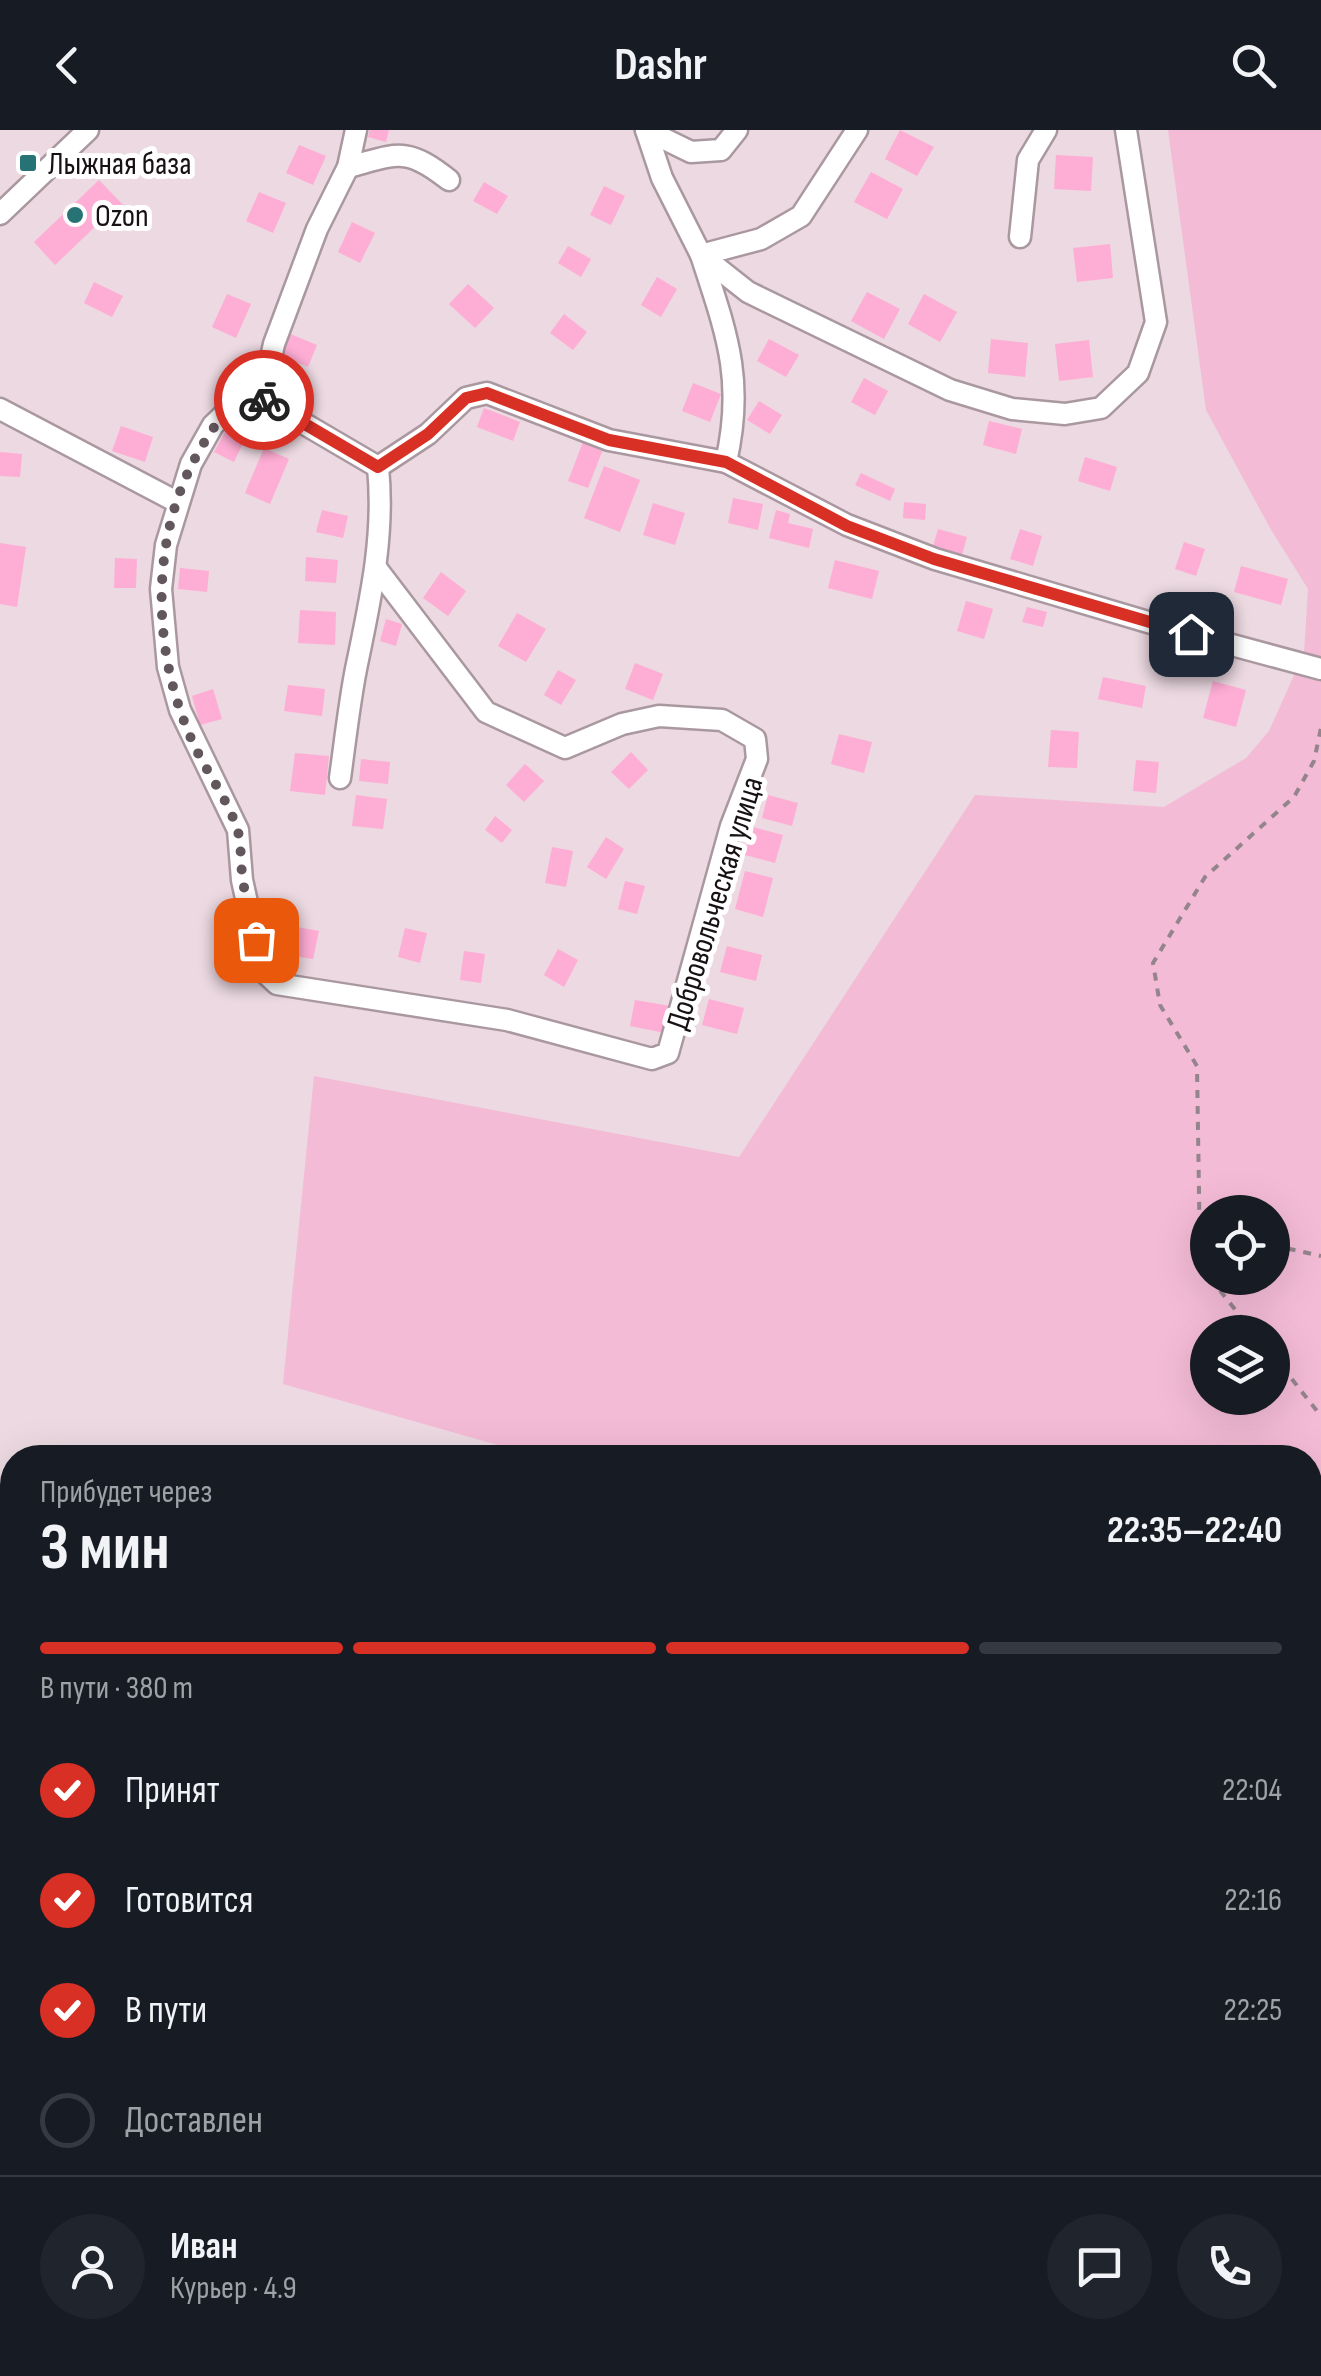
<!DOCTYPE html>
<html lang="ru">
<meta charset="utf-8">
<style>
:root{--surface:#171b24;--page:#20242c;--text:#f1f3f6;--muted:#9ea1a6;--line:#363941;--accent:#d93025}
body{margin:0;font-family:"Sofia Sans Condensed",sans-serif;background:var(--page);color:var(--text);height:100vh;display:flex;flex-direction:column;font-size:38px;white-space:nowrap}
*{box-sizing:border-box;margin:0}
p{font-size:32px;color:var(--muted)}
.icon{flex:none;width:55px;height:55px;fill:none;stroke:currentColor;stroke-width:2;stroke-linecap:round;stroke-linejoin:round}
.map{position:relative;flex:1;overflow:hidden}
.panel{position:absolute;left:0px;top:1315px;width:1322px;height:932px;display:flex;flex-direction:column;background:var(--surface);border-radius:40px 40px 0 0;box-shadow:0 10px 40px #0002}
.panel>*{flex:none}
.tools{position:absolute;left:1190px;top:1065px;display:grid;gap:20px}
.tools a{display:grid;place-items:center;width:100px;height:100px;border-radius:50%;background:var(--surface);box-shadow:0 10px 40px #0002;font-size:50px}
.pin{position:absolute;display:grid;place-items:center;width:85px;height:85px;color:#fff;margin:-42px;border-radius:20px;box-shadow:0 5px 15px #0006}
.courier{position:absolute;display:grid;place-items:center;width:100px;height:100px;margin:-50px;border:8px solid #d93025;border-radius:50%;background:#fff;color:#222;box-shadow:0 2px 12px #0007}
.headline em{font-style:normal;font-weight:700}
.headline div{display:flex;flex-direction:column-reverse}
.headline{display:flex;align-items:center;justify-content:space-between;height:170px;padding:0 40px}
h1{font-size:65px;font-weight:700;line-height:75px}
.bar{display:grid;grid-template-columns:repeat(4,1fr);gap:15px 10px;align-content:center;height:120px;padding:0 40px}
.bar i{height:12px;border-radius:8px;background:var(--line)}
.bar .on{background:var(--accent)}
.bar p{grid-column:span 4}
.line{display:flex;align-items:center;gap:25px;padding:0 40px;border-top:2px solid var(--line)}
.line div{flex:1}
.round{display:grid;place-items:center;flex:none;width:105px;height:105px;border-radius:52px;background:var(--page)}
ol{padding:0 40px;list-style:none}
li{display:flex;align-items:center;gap:30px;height:110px}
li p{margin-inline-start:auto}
li .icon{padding:10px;border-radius:50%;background:var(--accent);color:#fff;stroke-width:4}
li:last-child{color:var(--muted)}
li i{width:55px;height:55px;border:5px solid var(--line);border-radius:50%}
header{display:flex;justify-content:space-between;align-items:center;height:130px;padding:0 40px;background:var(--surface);font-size:45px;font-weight:700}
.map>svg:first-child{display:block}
.green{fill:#f4bbd6;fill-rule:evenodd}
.building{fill:#feadd4}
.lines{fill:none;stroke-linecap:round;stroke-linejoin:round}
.minor-casing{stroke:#aa98a0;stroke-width:25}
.path{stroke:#93858b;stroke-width:4;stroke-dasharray:8 8;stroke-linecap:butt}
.minor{stroke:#fff;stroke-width:20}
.done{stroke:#62575c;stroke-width:10;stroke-dasharray:0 18}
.route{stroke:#d93025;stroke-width:12}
.poi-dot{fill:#277275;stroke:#fff;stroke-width:4}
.labels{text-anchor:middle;stroke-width:10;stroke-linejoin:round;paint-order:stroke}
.poi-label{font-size:32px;fill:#171114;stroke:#fff;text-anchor:start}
.street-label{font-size:32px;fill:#171114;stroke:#fff}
</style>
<header><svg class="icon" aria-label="back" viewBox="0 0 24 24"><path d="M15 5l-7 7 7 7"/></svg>Dashr<svg class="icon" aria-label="search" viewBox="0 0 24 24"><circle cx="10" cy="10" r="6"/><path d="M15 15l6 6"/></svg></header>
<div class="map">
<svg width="1321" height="2246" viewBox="0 0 1321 2246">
<rect width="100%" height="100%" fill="#ecd9e1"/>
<g class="green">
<path d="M1168,0H1321V1411L1310,1416V1328L540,1327L283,1254L314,946L739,1027L975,665L1164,677L1246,628L1269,601L1304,523L1308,459L1270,398L1206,280ZM1208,1082H1272V1148H1208ZM1208,1202H1272V1268H1208Z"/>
<path d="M12,1519V2235H844L840,2246H0V1526Z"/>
</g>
<g class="building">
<path d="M370,0H389L386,12L368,7Z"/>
<path d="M900,0L934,17L917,46L885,29Z"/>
<path d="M299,15L326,26L313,55L286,43Z"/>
<path d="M1056,25L1093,27L1091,61L1054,59Z"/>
<path d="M871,42L903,59L887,89L854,72Z"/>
<path d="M99,50L129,81L108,101L100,92L55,135L34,112Z"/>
<path d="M484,52L508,66L497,84L473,71Z"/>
<path d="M604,56L625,66L611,95L590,85Z"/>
<path d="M259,62L286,73L273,103L246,91Z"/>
<path d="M352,92L375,103L360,133L338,122Z"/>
<path d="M1110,114L1113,148L1077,152L1073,118Z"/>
<path d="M568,116L591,129L581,147L558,133Z"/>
<path d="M657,147L677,159L661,187L641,175Z"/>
<path d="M94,152L123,166L112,187L84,173Z"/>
<path d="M468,154L494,178L475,198L449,174Z"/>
<path d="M867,162L900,179L884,209L851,191Z"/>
<path d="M227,164L251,174L236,208L212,197Z"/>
<path d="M924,164L957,182L940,212L908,194Z"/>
<path d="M564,184L587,202L573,220L550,203Z"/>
<path d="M288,203L317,215L308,237L279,224Z"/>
<path d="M769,209L799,225L786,247L757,231Z"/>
<path d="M991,209L1028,213L1025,247L988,243Z"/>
<path d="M1089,210L1093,247L1059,251L1055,214Z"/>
<path d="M864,248L888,261L875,285L851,272Z"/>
<path d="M693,253L721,264L710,292L682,281Z"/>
<path d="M759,271L782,285L770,304L747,290Z"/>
<path d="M484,278L520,292L513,311L477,297Z"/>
<path d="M989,291L1022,299L1016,324L983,315Z"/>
<path d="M121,296L153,307L145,332L112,321Z"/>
<path d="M225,302L244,311L234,332L214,322Z"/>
<path d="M583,312L603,319L588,358L568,351Z"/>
<path d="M264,318L289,329L270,374L245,363Z"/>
<path d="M0,322L22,324L20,347L0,346Z"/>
<path d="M1085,327L1117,337L1110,361L1078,351Z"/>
<path d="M604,336L640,350L620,402L584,388Z"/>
<path d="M861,343L895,359L890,371L855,355Z"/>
<path d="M733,368L763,374L758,400L728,393Z"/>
<path d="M904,372L926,374L925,390L903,388Z"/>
<path d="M653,373L685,383L675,415L643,405Z"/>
<path d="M322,380L348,386L343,408L316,402Z"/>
<path d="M776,380L790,384L788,393L813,399L809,418L769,408Z"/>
<path d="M938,399L967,407L962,425L933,416Z"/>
<path d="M1020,399L1042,406L1033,436L1010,429Z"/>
<path d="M1184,412L1205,419L1196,446L1175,439Z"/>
<path d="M0,413L26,417L17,477L0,474Z"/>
<path d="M306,427L338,430L336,453L305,451Z"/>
<path d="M115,428L137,429L136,458H114Z"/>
<path d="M835,430L879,441L872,469L828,458Z"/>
<path d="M1241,436L1288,449L1281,475L1234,462Z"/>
<path d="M180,438L209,441L207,462L178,459Z"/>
<path d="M441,442L466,461L448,486L423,468Z"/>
<path d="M966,471L993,479L984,509L957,501Z"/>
<path d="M1027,477L1047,482L1043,497L1022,492Z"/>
<path d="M300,480L336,482L335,515L298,513Z"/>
<path d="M517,483L546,499L526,532L498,516Z"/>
<path d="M386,489L402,494L396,516L380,511Z"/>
<path d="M635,533L663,544L653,570L625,559Z"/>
<path d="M558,540L576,550L561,575L544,565Z"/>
<path d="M1103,547L1146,556L1142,578L1098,569Z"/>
<path d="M1213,551L1246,560L1236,597L1203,588Z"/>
<path d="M288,555L325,559L322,586L284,581Z"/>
<path d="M213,559L222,589L200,595L192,566Z"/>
<path d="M1051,600L1079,602L1077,638L1048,637Z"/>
<path d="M839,604L872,612L864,643L831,634Z"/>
<path d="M631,622L648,640L629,659L611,642Z"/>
<path d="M295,623L329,626L325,665L290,661Z"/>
<path d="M361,629L390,632L388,654L359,651Z"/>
<path d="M1136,630L1159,632L1156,663L1133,661Z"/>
<path d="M525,634L544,651L524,672L506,655Z"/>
<path d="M356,665L387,669L383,699L352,696Z"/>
<path d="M768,665L798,673L792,696L762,688Z"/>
<path d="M495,686L512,700L502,713L485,700Z"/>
<path d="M753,697L783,705L775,733L745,725Z"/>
<path d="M606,707L624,719L606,749L587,737Z"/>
<path d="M552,717L573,721L566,757L545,753Z"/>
<path d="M745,741L773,748L763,787L735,779Z"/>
<path d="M625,751L645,756L637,784L618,779Z"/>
<path d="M281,794L319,801L313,829L276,823Z"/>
<path d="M405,798L427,803L420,833L398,827Z"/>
<path d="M727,816L762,825L756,851L720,842Z"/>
<path d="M558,819L578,830L564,857L544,845Z"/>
<path d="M464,821L485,824L481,853L460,850Z"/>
<path d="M709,869L744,878L737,904L702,895Z"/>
<path d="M635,870L670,876L665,903L630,896Z"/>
<path d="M880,2235H920L914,2246H872Z"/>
<path d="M944,2235H972L965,2246H937Z"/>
<path d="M996,2235H1022L1015,2246H989Z"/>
<path d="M1046,2235H1075L1068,2246H1040Z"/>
<path d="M1116,2235H1148L1142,2246H1110Z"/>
</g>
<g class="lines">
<defs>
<g id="minor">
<path d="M646,0L662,48L701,125L748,162L950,260L1012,279L1065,284L1101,278L1138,243L1156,192L1126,0"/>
<path d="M646,0L691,22L721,20L737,0"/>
<path d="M348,37C398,24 406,16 449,50"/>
<path d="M0,84L88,0"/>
<path d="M1020,107L1028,30L1046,0"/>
<path d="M262,269L234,275L213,295L191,334L166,415L161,459L168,537L180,580L238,700L242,750L262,840L277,854L507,890L652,929L668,923L731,696L757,629L755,609L722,590L659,586L622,594L565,618L486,582L377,439"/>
<path d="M262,269L274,214L317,99L348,37L356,0"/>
<path d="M262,269L378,337"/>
<path d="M0,279L177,372"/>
<path d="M726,332C745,249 726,202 701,125L761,109L801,86L857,0"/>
<path d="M378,337L428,304L466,268L487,263L609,310L726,332L847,395L935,429L1158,495L1321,539"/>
<path d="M340,648C345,612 349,575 356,539C370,471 385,407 378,337"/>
<path d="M1310,2156L1321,2133"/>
<path d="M1194,2235L1209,2246"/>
<path d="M858,2246L865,2235"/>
<path d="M918,2246L925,2235"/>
<path d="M978,2246L984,2235"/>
<path d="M1026,2246L1032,2235"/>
<path d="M1086,2246L1091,2235"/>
<path d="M1294,2246L1295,2235"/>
</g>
</defs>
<use href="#minor" class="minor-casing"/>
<g class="path">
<path d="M1272,1115L1321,1126"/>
<path d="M1208,1142L1200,1126L1197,936L1160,875L1153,833L1205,747L1294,667L1314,631L1321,598"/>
<path d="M1210,1148L1253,1202"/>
<path d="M1272,1224L1321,1286"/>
</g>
<use href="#minor" class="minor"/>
</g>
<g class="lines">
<path class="done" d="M256,810C251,790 246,771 243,751C240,734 242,714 237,698C227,669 208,644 195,617C152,527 148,411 198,323C214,295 229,270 264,270"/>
<path class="route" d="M264,270L378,337L428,304L466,268L487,263L609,310L726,332L847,396L934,429L1191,504"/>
</g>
<g class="poi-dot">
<rect x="18" y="23" width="20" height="20" rx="5"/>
<circle cx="75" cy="85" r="10"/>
</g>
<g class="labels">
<g class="poi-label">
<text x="48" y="44">Лыжная база</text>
<text x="95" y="96">Ozon</text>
</g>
<g class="street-label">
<text transform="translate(714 773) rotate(-73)" y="11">Добровольческая улица</text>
</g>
</g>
</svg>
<div class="tools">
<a><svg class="icon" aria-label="locate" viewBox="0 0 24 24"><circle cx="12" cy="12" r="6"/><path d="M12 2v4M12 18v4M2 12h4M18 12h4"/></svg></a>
<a><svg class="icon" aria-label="layers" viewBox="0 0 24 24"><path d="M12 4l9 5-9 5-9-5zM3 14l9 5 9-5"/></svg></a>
</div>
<div class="pin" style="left:256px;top:810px;background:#ea580c"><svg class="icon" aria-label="bag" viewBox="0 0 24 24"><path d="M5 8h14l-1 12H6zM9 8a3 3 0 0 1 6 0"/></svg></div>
<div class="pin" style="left:1191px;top:504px;background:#1f2937"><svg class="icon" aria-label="home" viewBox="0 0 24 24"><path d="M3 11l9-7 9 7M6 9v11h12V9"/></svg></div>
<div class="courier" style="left:264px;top:270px"><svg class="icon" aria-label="bike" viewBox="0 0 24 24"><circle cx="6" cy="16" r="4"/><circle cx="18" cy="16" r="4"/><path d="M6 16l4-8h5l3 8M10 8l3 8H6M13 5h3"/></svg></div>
<section class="panel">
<div class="headline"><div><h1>3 мин</h1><p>Прибудет через</p></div><em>22:35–22:40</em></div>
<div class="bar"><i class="on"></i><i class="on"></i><i class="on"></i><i></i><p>В пути · 380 m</p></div>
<ol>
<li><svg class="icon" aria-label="check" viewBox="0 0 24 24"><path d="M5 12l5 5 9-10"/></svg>Принят<p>22:04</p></li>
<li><svg class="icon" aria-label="check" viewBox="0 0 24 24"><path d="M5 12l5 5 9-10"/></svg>Готовится<p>22:16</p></li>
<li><svg class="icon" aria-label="check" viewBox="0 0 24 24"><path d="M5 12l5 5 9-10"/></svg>В пути<p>22:25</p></li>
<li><i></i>Доставлен</li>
</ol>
<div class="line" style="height:180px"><a class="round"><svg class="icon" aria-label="person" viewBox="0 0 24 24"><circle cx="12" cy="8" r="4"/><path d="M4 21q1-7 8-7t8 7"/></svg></a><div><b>Иван</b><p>Курьер · 4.9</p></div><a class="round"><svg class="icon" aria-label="chat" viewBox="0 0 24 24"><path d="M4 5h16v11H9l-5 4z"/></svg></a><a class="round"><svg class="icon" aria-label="phone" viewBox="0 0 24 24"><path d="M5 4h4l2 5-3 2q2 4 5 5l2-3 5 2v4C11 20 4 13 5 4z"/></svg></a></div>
</section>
</div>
